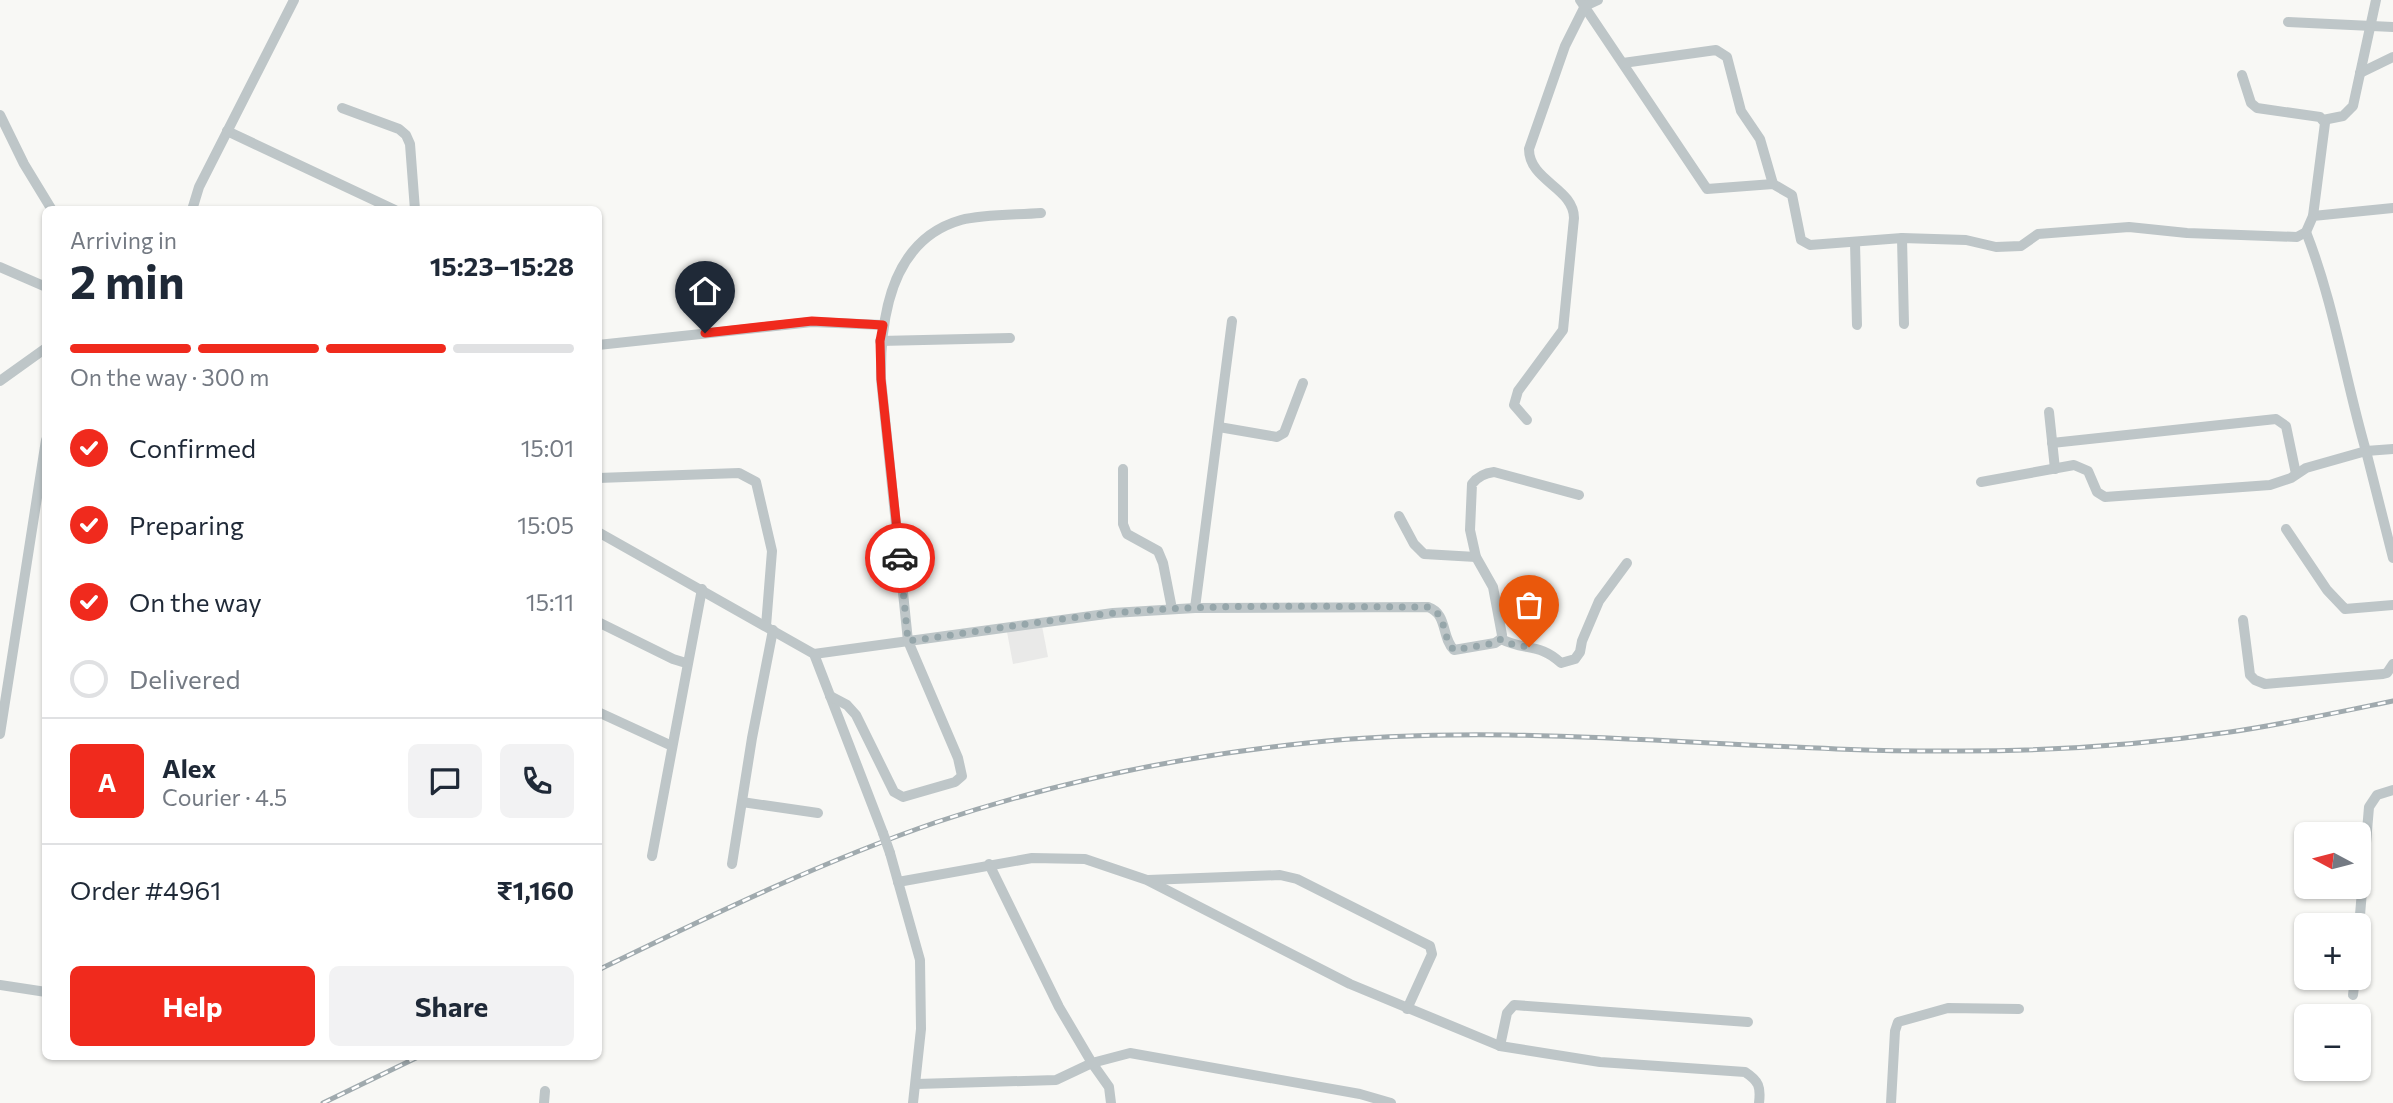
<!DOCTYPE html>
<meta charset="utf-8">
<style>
:root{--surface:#fff;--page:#f2f2f3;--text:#1f2937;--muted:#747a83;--line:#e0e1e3;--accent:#f02a1d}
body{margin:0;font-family:Commissioner,sans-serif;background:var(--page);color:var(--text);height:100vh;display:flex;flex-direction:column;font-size:26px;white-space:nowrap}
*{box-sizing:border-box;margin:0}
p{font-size:23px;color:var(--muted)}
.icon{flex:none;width:38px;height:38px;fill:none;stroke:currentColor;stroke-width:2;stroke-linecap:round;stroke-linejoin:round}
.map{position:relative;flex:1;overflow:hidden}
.drawer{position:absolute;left:42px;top:206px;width:560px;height:854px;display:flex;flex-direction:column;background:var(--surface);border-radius:10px;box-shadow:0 2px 5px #0004}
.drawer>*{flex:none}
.needle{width:46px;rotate:277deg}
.controls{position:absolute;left:2294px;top:822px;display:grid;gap:14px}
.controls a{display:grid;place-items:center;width:77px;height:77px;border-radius:10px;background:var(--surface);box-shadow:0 2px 5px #0004;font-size:35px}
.pin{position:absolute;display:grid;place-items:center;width:60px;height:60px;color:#fff;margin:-72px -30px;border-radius:50% 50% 50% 0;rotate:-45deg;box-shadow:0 0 7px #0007}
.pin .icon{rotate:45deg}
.courier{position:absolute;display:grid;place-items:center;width:70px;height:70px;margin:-35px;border:5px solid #f02a1d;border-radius:50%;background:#fff;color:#222;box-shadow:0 2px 9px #0007}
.overview em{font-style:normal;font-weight:700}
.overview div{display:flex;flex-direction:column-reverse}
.overview{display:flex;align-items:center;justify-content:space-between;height:119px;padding:0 28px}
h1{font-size:46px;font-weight:700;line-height:52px}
.bar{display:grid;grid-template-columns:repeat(4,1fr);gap:10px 7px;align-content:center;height:84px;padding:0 28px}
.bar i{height:9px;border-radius:5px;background:var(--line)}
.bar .selected{background:var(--accent)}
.bar p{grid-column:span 4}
.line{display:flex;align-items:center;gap:18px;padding:0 28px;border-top:2px solid var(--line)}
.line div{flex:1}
.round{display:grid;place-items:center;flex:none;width:74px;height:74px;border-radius:10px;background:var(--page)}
ol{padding:0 28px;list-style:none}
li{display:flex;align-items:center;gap:21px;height:77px}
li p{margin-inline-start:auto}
li .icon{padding:7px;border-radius:50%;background:var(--accent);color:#fff;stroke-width:4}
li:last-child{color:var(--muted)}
li i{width:38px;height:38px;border:4px solid var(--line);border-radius:50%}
.cta{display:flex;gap:14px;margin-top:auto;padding:14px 28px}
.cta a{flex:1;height:80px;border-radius:10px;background:var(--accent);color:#fff;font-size:28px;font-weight:700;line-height:80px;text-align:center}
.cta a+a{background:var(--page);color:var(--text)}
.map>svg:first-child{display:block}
.built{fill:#e9e9e8}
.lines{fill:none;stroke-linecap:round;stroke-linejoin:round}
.minor{stroke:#bec6c8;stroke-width:10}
.rail-casing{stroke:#a0aaae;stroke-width:5}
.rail{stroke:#fff;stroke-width:2.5;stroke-dasharray:8;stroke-linecap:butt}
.minor-bridge{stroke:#bec6c8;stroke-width:10}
.done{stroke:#96a6aa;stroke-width:7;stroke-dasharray:0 12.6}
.route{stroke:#f02a1d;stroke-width:9}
</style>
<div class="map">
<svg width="2393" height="1103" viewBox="0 0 2393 1103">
<rect width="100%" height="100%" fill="#f8f8f5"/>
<path class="built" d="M1042,626L1048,657L1013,664L1007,632Z"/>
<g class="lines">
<g class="minor">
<path d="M1580,0L1707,189L1773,184L1792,195L1801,240L1810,245L1902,238L1966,240L1996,247L2021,246L2038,234L2129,227L2187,233L2297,237L2306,232L2313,216L2393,208"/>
<path d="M2288,22L2393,27"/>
<path d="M1623,63L1716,50L1727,57L1741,111L1760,139L1773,184"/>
<path d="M2360,73L2393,57"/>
<path d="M2242,75L2251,103L2257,108L2320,117L2325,123L2313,216"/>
<path d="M342,108L399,129L406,135L410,144L415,210"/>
<path d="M0,115L24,164L52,210"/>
<path d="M2323,120L2343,116L2353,106L2376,0"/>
<path d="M227,131L395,210"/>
<path d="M192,210L199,187L294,0"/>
<path d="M2306,232C2334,303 2345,379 2366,451L2393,449"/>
<path d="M1902,238L1904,324"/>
<path d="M1855,242L1857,325"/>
<path d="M0,267L46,287"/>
<path d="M880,341L1010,338"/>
<path d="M598,345L812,322L883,325"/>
<path d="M0,381L46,348"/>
<path d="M2049,412L2055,469"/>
<path d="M1527,420L1514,405L1518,391L1563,330L1574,218C1574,188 1529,181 1529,149L1565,46L1585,6L1598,0"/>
<path d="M1219,427L1277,437L1284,433L1303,383"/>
<path d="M2052,443L2276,419L2286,426L2296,474"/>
<path d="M1123,469V524L1127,534L1158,551L1163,563L1172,609"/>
<path d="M598,478L739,473L756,482L772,551L766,626"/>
<path d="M1981,482L2074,465L2088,471L2097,492L2105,497L2270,485L2291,478L2306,468L2366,451L2393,558"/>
<path d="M1399,516L1414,544L1424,554L1476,557"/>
<path d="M2286,529L2327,590L2345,609L2393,605"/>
<path d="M598,532L814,654L883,833"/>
<path d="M1195,608L1232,321"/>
<path d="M2243,620L2250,675L2255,680L2265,684L2383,674L2387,673L2393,664"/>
<path d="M598,622L673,659L686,663"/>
<path d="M1501,639C1525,651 1540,643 1561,663L1575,659L1580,652L1582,641L1599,601L1627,563"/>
<path d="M814,654L1113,613L1195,608L1428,607C1448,614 1441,637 1454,650L1495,643L1501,639L1502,635L1493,587L1476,557L1470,530L1472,484C1478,476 1485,473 1494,472L1579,495"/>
<path d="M830,696L847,705L856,715L894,792L903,797L955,782L962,776L958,758L908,641L881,379C880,317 891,240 961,220C984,214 1016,215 1041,213"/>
<path d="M598,712L672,746"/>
<path d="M0,734L46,440"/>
<path d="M742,802L818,813"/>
<path d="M890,853L920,960L921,1029L913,1103"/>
<path d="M652,856L702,589"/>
<path d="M732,864L752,738L773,630"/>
<path d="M989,864L1059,1007L1092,1063L1109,1087L1111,1103"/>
<path d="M1148,880L1280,875L1297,879L1430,946L1432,954L1407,1009"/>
<path d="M898,882L1032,858L1085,859L1147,880L1350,984L1500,1046L1600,1062L1745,1072C1759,1081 1761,1087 1759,1103"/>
<path d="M2359,927L2369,807L2377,795L2393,790"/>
<path d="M0,985L46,992"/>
<path d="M2353,995L2355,978"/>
<path d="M1500,1046L1507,1013L1514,1005L1748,1022"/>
<path d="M916,1084L1056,1080L1092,1063L1130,1053L1360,1094L1391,1103"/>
<path d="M544,1103L545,1091"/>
<path d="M1891,1103L1895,1031L1898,1022L1948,1008L2019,1009"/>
</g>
<defs>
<g id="rail">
<path d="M598,970C710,916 820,862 937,822C1057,782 1181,756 1307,743C1525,720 1744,753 1963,751C2052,751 2141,745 2230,732C2285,724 2339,712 2393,701"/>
<path d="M323,1103L418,1057"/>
</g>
</defs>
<use href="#rail" class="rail-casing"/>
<use href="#rail" class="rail"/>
<path class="minor-bridge" d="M883,833L890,853"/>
</g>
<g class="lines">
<path class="done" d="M900,558L908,641C977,632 1045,620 1114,613C1218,603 1324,607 1428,607C1448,614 1441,637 1454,650L1495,643L1501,639L1514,645L1529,647"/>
<path class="route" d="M705,333L812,321L883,325L880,341L881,379L900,558"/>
</g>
</svg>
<div class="controls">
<a><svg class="needle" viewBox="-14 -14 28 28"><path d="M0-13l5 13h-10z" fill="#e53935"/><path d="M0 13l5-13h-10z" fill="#747a83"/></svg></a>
<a>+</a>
<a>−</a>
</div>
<div class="pin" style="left:1529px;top:647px;background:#ea580c"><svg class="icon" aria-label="bag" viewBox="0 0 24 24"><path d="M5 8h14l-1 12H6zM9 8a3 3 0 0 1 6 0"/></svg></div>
<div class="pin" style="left:705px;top:333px;background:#1f2937"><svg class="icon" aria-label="home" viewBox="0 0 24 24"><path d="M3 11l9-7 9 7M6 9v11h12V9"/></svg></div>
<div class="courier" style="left:900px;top:558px"><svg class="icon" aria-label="car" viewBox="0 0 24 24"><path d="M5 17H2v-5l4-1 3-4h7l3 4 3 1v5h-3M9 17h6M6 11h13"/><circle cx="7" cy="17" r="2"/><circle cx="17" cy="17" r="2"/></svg></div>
<section class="drawer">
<div class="overview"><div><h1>2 min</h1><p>Arriving in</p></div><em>15:23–15:28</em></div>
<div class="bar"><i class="selected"></i><i class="selected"></i><i class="selected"></i><i></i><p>On the way · 300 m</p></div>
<ol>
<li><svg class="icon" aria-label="check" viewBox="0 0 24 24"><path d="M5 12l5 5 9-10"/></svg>Confirmed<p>15:01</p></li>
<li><svg class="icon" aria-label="check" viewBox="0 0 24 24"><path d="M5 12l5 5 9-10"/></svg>Preparing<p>15:05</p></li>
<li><svg class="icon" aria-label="check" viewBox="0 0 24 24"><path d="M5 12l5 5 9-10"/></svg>On the way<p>15:11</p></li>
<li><i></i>Delivered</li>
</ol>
<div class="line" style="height:126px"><b class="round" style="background:var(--accent);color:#fff">A</b><div><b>Alex</b><p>Courier · 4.5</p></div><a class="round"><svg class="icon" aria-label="chat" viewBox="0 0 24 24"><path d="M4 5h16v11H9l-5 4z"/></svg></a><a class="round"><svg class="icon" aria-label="phone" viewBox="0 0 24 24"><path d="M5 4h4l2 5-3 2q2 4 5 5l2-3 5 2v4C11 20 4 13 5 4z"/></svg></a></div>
<div class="line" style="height:91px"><div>Order #4961</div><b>₹1,160</b></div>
<div class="cta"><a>Help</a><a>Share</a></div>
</section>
</div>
